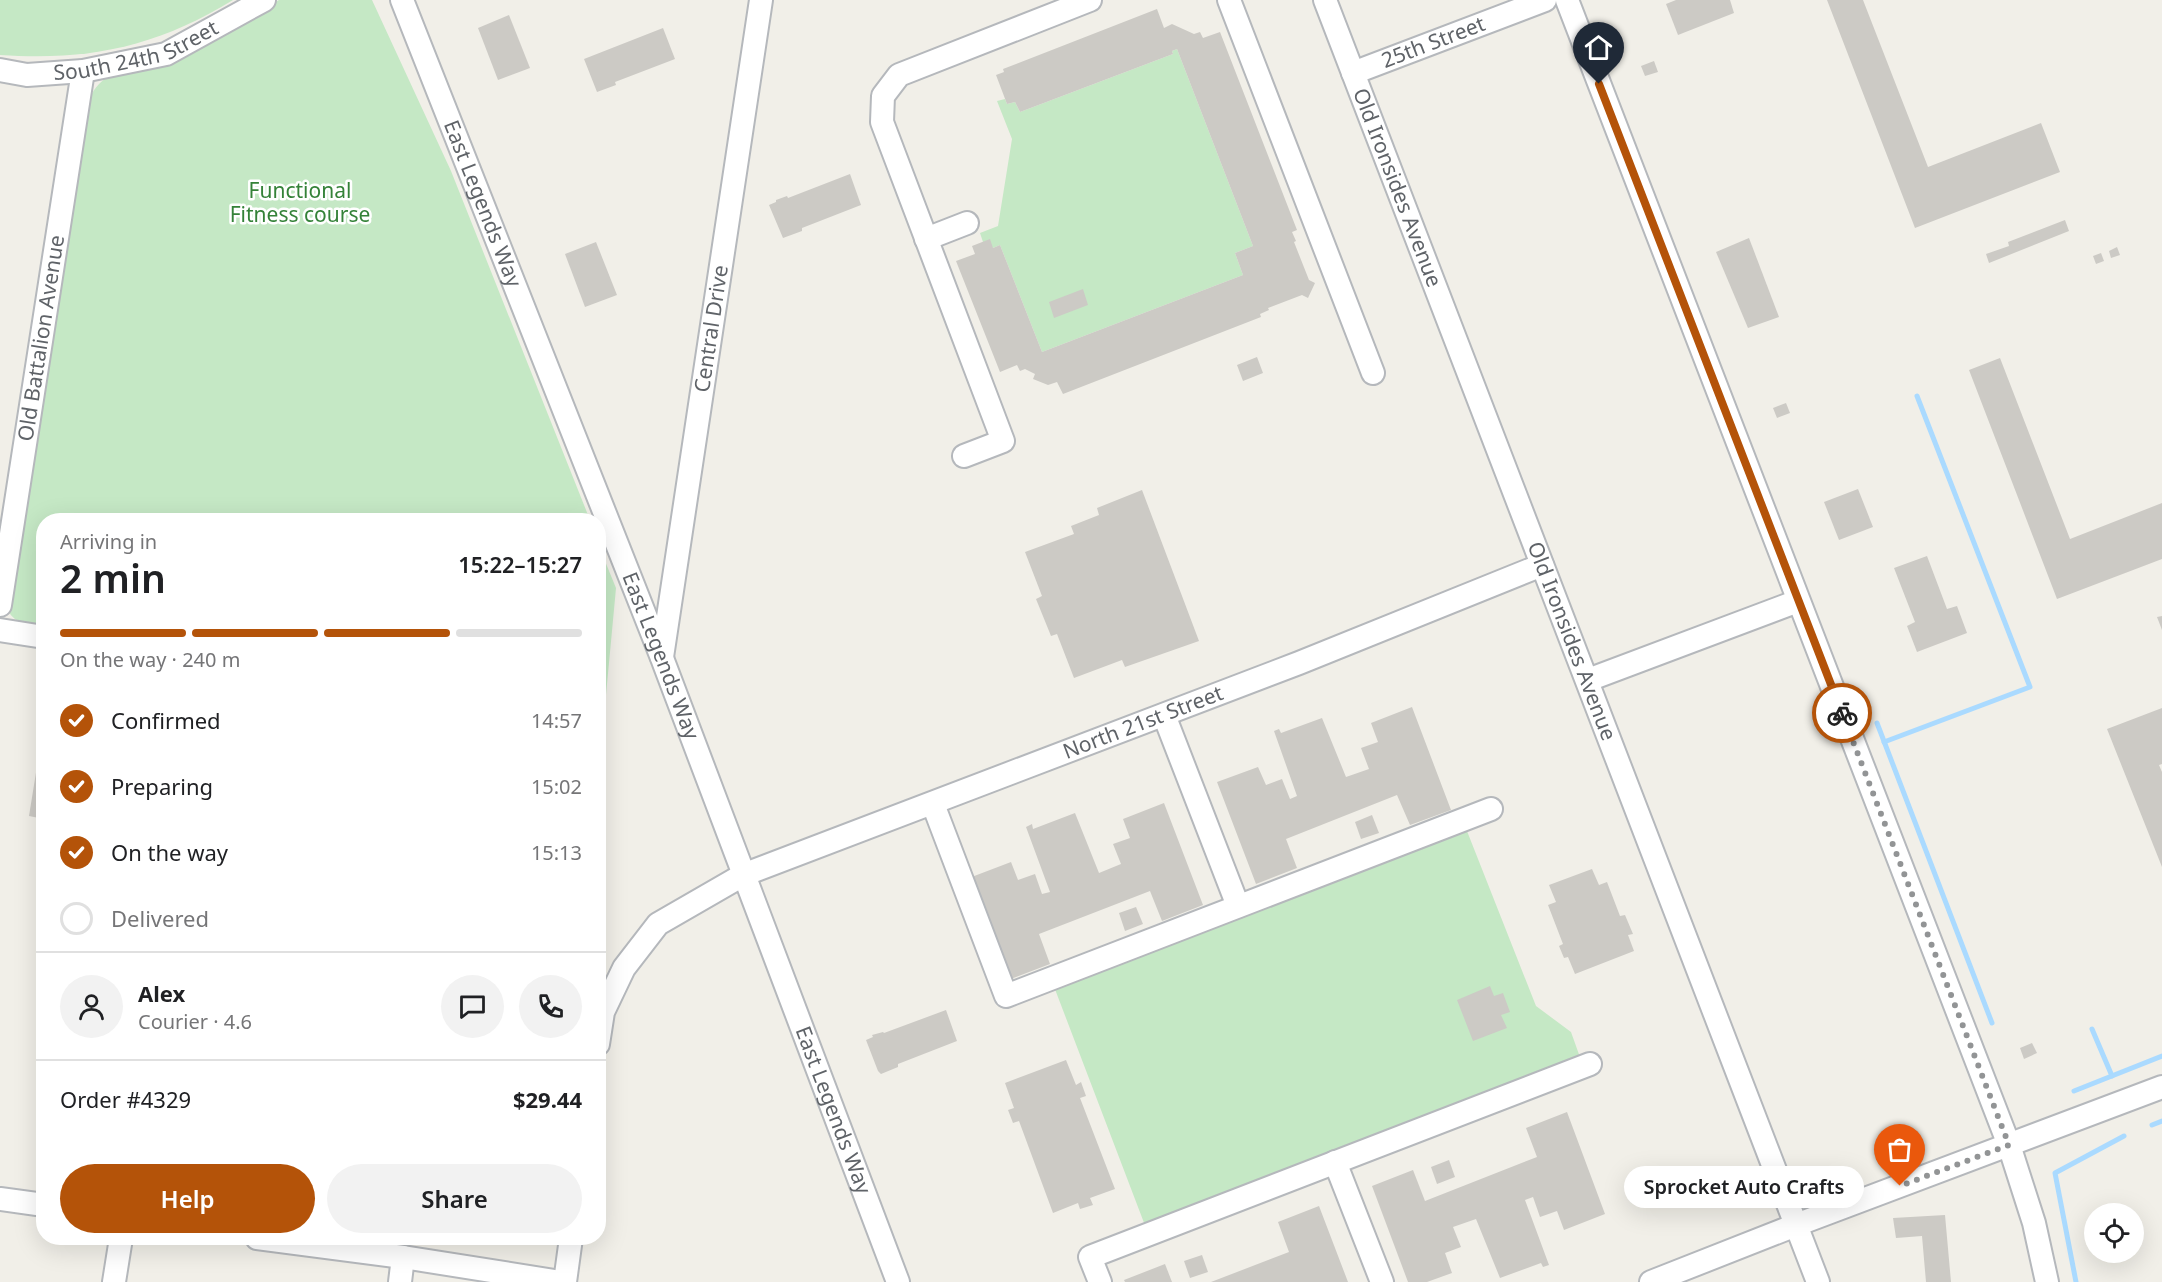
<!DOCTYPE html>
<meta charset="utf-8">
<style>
:root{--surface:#fff;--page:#f2f2f2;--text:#202124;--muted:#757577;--line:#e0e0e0;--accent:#b45309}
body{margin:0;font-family:"Noto Sans",sans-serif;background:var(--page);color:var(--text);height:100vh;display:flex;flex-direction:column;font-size:22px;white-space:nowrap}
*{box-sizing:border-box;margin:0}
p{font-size:20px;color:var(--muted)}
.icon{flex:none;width:33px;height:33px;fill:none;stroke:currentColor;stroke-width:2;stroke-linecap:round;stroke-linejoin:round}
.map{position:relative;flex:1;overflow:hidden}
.side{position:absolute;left:36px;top:513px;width:570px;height:732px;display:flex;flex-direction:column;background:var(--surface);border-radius:24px;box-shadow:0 6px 24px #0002}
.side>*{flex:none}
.fabs{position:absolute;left:2084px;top:1203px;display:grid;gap:12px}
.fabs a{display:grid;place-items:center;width:60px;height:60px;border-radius:50%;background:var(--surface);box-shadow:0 6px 24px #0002;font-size:30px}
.pin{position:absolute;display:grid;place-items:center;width:51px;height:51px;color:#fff;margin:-62px -26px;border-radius:50% 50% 50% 0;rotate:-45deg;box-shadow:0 0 6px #0007}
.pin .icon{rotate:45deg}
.courier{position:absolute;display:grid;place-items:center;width:60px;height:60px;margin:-30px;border:4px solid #b45309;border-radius:50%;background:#fff;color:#222;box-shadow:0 2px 8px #0007}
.bubble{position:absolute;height:42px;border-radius:21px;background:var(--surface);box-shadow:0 6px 24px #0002;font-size:20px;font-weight:600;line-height:42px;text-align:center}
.headline em{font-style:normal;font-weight:600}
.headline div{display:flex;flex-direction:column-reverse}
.headline{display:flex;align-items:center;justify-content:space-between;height:102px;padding:0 24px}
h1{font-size:39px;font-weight:600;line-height:45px}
.bar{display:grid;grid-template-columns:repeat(4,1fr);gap:9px 6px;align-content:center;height:72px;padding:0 24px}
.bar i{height:8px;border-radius:4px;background:var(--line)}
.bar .on{background:var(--accent)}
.bar p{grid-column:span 4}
.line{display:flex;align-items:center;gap:15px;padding:0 24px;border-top:2px solid var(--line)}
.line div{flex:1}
.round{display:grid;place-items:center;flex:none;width:63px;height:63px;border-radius:32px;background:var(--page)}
ol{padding:0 24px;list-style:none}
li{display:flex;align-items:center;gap:18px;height:66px}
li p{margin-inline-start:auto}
li .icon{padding:6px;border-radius:50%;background:var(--accent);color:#fff;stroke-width:4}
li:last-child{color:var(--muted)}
li i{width:33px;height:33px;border:3px solid var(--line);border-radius:50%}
.button{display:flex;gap:12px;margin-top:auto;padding:12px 24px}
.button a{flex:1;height:69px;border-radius:36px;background:var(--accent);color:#fff;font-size:24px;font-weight:600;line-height:69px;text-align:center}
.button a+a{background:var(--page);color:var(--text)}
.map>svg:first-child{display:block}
.green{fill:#c5e8c5}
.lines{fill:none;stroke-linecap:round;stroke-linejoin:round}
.stream{stroke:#aadaff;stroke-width:5}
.building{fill:#cccac5}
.minor-casing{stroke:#b5b8bc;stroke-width:26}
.minor{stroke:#fff;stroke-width:22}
.done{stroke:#929495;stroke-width:6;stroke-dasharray:0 10.8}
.route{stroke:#b45309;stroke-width:8}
.labels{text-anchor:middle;stroke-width:5;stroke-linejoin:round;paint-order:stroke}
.street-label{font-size:21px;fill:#5f6368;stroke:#fff}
.park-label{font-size:21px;fill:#348238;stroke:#fff}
</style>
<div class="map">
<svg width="2162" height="1282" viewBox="0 0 2162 1282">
<rect width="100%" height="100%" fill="#f1efe8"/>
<g class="green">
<path d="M0,0H233C156,47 89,61 0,55Z"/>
<path d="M279,0H372L451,171L590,520H44L43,628C29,625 17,625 8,611L89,100C95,86 101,80 115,73L201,47Z"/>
<path d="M1177,49L1253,246L1235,253L1243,275L1042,352L1000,245L993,248L983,242L980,233L998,226L1012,139L997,101L1005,99L1007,104L1015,102L1020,112L1173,54L1172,51Z"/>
<path d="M598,544L616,588L604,716L598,715Z"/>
<path d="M1465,826L1536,1006L1571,1032L1581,1060L1146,1228L1053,984Z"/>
</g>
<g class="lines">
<g class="stream">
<path d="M1877,723L1992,1023"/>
<path d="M1884,742L2030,687L1917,396"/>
<path d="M2092,1029L2112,1076"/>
<path d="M2074,1091L2162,1056"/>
<path d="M2152,1125L2162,1121"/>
<path d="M2076,1282L2055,1173L2124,1136"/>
</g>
</g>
<g class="building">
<path d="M1676,0H1730L1734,13L1678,35L1666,4Z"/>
<path d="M1827,0H1863L1928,167L2041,123L2060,172L1915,228Z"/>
<path d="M1157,9L1164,28L1172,24L1194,34L1200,32L1203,38L1220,32L1297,230L1292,232L1296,241L1294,242L1309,280L1315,283L1308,298L1302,295L1268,308L1269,310L1260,314L1261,317L1063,394L1057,382L1048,385L1033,379L1035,374L1025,369L1020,371L1017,365L1000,372L956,261L975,254L972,246L990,239L993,248L1000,245L1042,352L1243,275L1235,253L1253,246L1177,49L1172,51L1173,54L1020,112L1015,102L1007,104L996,75L1004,72L1003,69Z"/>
<path d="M509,15L530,68L498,80L478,28Z"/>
<path d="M663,28L675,59L615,82L616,85L597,92L584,59Z"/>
<path d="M1654,61L1658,72L1645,76L1641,66Z"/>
<path d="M850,174L861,205L802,228V231L783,238L769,205L776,202V200L787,196L788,198Z"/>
<path d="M2065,220L2069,231L1989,263L1986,254L2009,246L2008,242Z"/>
<path d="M1749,238L1779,317L1748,328L1716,252Z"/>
<path d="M596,242L617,295L585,307L565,254Z"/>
<path d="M2117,247L2120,255L2111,258L2109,251Z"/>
<path d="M2101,253L2104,261L2096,264L2093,256Z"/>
<path d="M1083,289L1088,305L1054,318L1049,302Z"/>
<path d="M1257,357L1263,373L1243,381L1237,365Z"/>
<path d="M2000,358L2070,539L2162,503V559L2057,599L1969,370Z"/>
<path d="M1786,403L1790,413L1777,418L1773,408Z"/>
<path d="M1858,489L1873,527L1839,540L1824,502Z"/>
<path d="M1142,490L1199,641L1125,667L1122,660L1074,678L1057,634L1051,636L1049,631L1036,599L1042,596L1025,552L1074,534L1071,526L1099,515L1097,508Z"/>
<path d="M1927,556L1947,609L1957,606L1967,633L1917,652L1907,626L1915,622L1894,568Z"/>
<path d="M2162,616V630L2157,617Z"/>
<path d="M1412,707L1451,810L1410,825L1397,795L1286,839L1297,868L1256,884L1217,782L1258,767L1266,785L1282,779L1290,799L1297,796L1274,731L1279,729L1281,733L1322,718L1346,777L1369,769L1361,748L1378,742L1371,723Z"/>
<path d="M2162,708V764L2159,765L2162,772V867L2107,729Z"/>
<path d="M39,754L44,755V819L29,816Z"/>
<path d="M1164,803L1203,905L1162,921L1150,891L1039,934L1050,964L1008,980L969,878L1011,862L1018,880L1035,874L1042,894L1050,892L1026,827L1032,824L1033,829L1075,813L1099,873L1121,864L1113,844L1130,838L1123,819Z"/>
<path d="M1372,815L1379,833L1361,839L1355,822Z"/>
<path d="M1592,869L1599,885L1607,882L1620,916L1625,915L1633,934L1628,935L1634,951L1575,974L1568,957L1564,958L1559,946L1563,944L1548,905L1556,902L1549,885Z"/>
<path d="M1136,907L1143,924L1125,931L1119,913Z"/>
<path d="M1490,986L1494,996L1503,993L1510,1012L1501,1015L1507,1028L1473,1041L1457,1000Z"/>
<path d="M946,1010L957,1041L898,1064V1067L881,1074L878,1071L866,1040L873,1037L872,1035L883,1032L884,1033Z"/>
<path d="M2032,1043L2037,1053L2024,1059L2020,1048Z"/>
<path d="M1066,1060L1076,1085L1081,1082L1086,1096L1080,1098L1115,1189L1090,1198L1093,1205L1080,1209L1078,1203L1053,1213L1019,1121L1013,1123L1008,1110L1014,1108L1005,1083Z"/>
<path d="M1567,1112L1605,1214L1564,1230L1557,1211L1540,1217L1533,1197L1525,1200L1549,1265L1543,1267L1541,1263L1500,1278L1476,1219L1453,1227L1461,1247L1445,1253L1452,1273L1427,1282H1408L1372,1186L1413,1170L1425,1201L1537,1157L1526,1128Z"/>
<path d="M1449,1160L1455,1177L1437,1184L1431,1167Z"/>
<path d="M1319,1206L1348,1282H1211L1289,1252L1278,1222Z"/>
<path d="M1945,1215L1951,1282H1926L1922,1236L1896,1238L1893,1218Z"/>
<path d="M1202,1255L1208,1272L1190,1278L1184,1261Z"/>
<path d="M1165,1264L1172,1282H1125L1124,1280Z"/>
</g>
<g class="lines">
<defs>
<g id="minor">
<path id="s1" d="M402,0L662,658L898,1282"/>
<path d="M1229,0L1373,373"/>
<path id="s2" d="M1325,0L1818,1282"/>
<path d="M1567,0L2009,1145L2034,1223L2047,1282"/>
<path id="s3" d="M0,70L27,75L83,71L166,54L264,0"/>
<path id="s4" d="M1353,73L1545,0"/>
<path d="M926,239L967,223"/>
<path d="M964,456L1003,441L882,122L883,96L899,75L1090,0"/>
<path id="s5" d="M0,605L83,71"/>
<path d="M0,630L44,637"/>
<path id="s6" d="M662,657L761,0"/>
<path d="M1588,680L1798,601"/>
<path d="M1164,715L1238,906"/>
<path d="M933,804L1006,996L1491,809"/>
<path id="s7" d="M598,1044L603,1012L624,968L658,924L743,875L1299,663L1542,565"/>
<path d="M1335,1162L1382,1282"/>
<path d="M0,1199L44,1205"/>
<path d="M257,1238L403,1257L561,1282"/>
<path d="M114,1282L121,1238"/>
<path d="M400,1282L403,1257"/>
<path d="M565,1282L571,1238"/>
<path d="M1100,1282L1090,1257L1590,1064"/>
<path d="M1651,1282L1796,1225L2162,1087"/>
</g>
</defs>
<use href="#minor" class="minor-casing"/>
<use href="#minor" class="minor"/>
</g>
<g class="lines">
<path class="done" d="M1842,713L2009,1145L1900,1186"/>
<path class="route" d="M1599,84L1842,713"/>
</g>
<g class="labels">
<g class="street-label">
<text dy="7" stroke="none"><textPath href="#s4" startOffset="86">25th Street</textPath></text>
<text dy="7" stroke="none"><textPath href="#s3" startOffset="140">South 24th Street</textPath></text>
<text dy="7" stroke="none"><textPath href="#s2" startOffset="201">Old Ironsides Avenue</textPath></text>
<text dy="7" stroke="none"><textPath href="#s1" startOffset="219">East Legends Way</textPath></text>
<text dy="7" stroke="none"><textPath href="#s6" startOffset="332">Central Drive</textPath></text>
<text dy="7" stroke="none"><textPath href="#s5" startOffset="270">Old Battalion Avenue</textPath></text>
<text dy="7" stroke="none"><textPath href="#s2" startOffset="687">Old Ironsides Avenue</textPath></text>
<text dy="7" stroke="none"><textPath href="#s1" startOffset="705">East Legends Way</textPath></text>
<text dy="7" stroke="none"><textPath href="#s7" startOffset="663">North 21st Street</textPath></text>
<text dy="7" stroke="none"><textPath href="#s1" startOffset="1191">East Legends Way</textPath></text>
</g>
<g class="park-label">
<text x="300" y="198">Functional<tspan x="300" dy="24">Fitness course</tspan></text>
</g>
</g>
</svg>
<div class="fabs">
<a><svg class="icon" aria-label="locate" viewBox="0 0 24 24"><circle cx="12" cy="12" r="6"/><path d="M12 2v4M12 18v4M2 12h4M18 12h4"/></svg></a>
</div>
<div class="pin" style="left:1900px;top:1186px;background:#ea580c"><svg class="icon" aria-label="bag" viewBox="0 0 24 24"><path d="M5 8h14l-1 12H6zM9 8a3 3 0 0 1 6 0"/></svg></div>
<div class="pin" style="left:1599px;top:84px;background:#1f2937"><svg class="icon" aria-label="home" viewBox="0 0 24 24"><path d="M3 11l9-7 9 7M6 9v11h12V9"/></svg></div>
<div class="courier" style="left:1842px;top:713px"><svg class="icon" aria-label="bike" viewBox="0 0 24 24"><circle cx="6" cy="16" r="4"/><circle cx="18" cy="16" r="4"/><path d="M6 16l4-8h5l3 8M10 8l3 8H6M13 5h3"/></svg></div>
<div class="bubble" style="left:1624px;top:1166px;width:240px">Sprocket Auto Crafts</div>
<section class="side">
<div class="headline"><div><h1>2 min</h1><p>Arriving in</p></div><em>15:22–15:27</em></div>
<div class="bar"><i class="on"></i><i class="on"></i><i class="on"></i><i></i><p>On the way · 240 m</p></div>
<ol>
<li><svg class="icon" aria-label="check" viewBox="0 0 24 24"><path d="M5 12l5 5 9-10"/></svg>Confirmed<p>14:57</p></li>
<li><svg class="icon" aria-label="check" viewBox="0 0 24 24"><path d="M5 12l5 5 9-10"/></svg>Preparing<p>15:02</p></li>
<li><svg class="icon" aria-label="check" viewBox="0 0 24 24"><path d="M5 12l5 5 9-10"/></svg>On the way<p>15:13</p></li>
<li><i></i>Delivered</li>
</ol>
<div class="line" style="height:108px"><a class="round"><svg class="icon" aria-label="person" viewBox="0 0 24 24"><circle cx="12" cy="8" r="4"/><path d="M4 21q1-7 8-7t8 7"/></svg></a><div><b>Alex</b><p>Courier · 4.6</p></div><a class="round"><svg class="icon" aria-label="chat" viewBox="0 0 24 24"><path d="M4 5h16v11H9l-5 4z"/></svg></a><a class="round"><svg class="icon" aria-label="phone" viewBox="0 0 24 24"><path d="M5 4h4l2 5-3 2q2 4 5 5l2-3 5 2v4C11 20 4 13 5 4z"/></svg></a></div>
<div class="line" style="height:78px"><div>Order #4329</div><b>$29.44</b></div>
<div class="button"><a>Help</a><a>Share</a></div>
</section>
</div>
